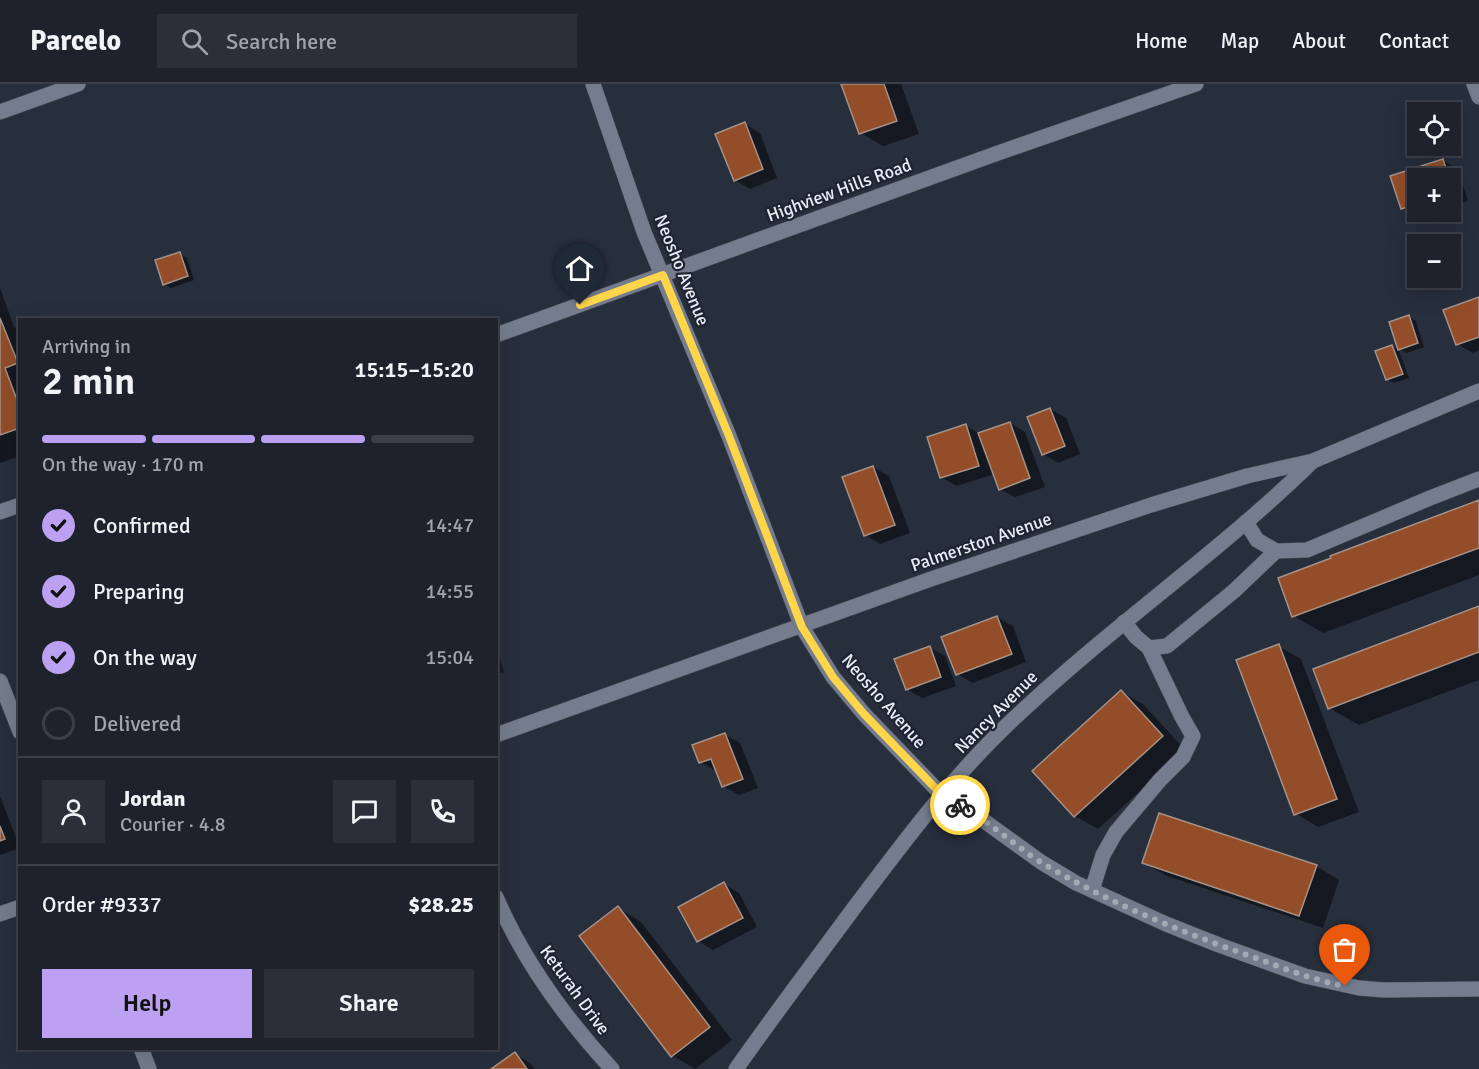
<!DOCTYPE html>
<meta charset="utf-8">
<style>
:root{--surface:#1d222d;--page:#2a2f39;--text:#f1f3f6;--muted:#a0a4aa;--line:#3b3f49;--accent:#bca0f2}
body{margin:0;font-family:Signika,sans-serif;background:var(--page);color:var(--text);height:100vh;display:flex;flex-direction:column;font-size:22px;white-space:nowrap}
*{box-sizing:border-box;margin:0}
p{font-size:20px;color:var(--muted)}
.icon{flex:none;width:33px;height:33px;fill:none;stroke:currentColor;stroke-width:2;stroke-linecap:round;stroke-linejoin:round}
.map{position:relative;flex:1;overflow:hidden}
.drawer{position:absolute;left:18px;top:234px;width:480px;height:732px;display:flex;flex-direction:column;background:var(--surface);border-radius:0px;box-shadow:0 6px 24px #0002,0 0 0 2px var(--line)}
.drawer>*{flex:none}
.controls{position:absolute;left:1407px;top:18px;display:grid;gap:12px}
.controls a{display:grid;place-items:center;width:54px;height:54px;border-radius:0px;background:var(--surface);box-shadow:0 6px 24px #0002,0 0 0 2px var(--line);font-size:30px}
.pin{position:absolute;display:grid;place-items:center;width:51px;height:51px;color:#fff;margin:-62px -26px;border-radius:50% 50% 50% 0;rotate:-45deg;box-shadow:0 0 6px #0007}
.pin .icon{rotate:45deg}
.courier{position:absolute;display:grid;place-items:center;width:60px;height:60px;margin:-30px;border:4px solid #ffd54a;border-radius:50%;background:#fff;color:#222;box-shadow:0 2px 8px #0007}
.summary em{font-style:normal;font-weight:600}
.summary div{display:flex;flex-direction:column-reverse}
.summary{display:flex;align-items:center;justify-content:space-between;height:102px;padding:0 24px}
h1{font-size:39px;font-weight:600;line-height:45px}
.bar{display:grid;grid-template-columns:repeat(4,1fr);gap:9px 6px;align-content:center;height:72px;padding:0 24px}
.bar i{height:8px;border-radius:4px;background:var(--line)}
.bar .active{background:var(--accent)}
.bar p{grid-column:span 4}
.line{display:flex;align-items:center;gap:15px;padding:0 24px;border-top:2px solid var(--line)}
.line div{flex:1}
.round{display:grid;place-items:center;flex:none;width:63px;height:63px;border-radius:0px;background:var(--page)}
ol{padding:0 24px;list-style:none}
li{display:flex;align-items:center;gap:18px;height:66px}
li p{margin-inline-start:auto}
li .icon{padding:6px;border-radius:50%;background:var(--accent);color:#111;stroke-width:4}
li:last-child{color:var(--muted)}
li i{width:33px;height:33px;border:3px solid var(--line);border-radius:50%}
.cta{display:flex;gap:12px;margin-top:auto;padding:12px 24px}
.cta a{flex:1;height:69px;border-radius:0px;background:var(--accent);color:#111;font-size:24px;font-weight:600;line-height:69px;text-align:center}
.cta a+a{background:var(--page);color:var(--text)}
header{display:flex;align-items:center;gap:36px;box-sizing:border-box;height:84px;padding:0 30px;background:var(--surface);border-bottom:2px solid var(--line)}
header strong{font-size:28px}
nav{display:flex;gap:33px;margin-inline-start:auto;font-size:21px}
.search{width:420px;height:54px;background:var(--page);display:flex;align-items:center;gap:15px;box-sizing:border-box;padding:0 21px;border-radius:0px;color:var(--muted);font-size:22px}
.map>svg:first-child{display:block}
.shadow{fill:#0007}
.building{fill:#934d29;stroke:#a59187;stroke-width:1.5}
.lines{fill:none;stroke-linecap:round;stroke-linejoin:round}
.minor-casing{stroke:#444955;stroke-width:16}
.minor{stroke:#747c8d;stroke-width:15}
.done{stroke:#a4aab4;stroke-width:6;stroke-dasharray:0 10.8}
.route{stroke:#ffd54a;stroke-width:8}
.labels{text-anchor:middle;stroke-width:4.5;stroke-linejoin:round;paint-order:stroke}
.street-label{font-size:18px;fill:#e7ecf5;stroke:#1e2432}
</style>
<header>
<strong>Parcelo</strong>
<div class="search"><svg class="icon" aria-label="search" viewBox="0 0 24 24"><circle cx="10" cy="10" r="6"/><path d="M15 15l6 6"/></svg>Search here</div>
<nav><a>Home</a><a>Map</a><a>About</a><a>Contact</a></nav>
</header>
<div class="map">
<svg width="1479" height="985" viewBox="0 0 1479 985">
<rect width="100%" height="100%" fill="#272e3c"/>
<g class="shadow">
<path d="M842,0H901L919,50L883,62L861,49Z"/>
<path d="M745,40L760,49L777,94L750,105L735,96Z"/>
<path d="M1442,76L1458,85L1468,117L1450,122V94H1418V128H1434L1417,133L1402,124L1392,93Z"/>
<path d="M180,170L187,174L194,196L171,204L164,200Z"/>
<path d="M0,204L14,243L20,246V372L0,379Z"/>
<path d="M1479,214V266L1473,269L1457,260Z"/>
<path d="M1408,232L1416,237L1424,263L1407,269L1399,265Z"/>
<path d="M1392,262L1399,267L1409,294L1394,299L1387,295Z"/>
<path d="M1050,325L1066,334L1080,370L1058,379L1043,370Z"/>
<path d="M1010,339L1025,348L1045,403L1015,413L1000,405L994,390L957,402L941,393L966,342L980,350Z"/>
<path d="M873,383L889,392L910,449L880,460L865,451Z"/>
<path d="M1479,418V491L1323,549L1294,532Z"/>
<path d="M1479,523V596L1359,641L1329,624Z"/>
<path d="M997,533L1013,542L1026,578L973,599L957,590Z"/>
<path d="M1278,562L1301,575L1359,728L1318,743L1295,729Z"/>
<path d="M496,563L504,588L496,590Z"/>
<path d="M930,564L945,572L956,602L922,614L907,605Z"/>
<path d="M1121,607L1144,621L1185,666L1098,745L1075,732Z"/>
<path d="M725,651L740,659L758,704L739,711L723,702L716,687L700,678Z"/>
<path d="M0,712L20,764L0,771Z"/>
<path d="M1144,779L1316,782L1339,796L1323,844L1167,792Z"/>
<path d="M724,800L739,809L757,843L713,866L698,857Z"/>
<path d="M618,824L641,838L732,956L695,985L672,971Z"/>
<path d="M515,970L530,979L535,985H493Z"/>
</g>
<g class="building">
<path d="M841,0H884L897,37L859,50Z"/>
<path d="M745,38L763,85L734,97L715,50Z"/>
<path d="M1443,75L1449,94H1418V120L1401,125L1390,92Z"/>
<path d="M180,168L188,192L163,201L155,176Z"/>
<path d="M1479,213V253L1456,261L1443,226Z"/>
<path d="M1409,231L1418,259L1398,266L1389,238Z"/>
<path d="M0,234L18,279L5,284L20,324V344L0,351Z"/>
<path d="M1392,261L1403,290L1386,296L1375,267Z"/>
<path d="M1050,324L1065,362L1042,371L1027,333Z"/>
<path d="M1010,338L1030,394L999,406L978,349Z"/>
<path d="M966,340L979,382L940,394L927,353Z"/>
<path d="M873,382L895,441L864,452L842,393Z"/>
<path d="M1479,416V464L1292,533L1278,494L1331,474L1330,472Z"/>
<path d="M1479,522V568L1328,625L1313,585Z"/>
<path d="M997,532L1012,570L956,591L941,553Z"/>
<path d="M1279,560L1337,715L1294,731L1236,576Z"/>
<path d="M930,562L941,593L906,606L894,575Z"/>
<path d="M1121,606L1163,652L1074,733L1032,687Z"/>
<path d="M725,649L743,695L722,703L711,675L699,679L692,661Z"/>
<path d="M1159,729L1317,781L1299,832L1142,779Z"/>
<path d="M0,742L5,755L0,757Z"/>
<path d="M724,798L743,834L697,858L678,823Z"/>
<path d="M618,822L710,943L671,973L579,852Z"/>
<path d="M515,968L527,985H491Z"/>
</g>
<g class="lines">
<defs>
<g id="minor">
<path d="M593,0L644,148L729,352L802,543L833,593L864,630L942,711L969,726L1041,778L1076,799L1166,840L1219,861L1305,892L1359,904L1384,906L1479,905"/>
<path d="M1474,0L1479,13"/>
<path d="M0,28L78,0"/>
<path d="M496,251L998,69L1196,0"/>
<path d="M0,428L20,421"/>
<path d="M1246,438L1257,456L1276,467L1307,466L1430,414L1479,395"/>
<path d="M1124,538L1136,553L1149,564L1167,562L1234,507L1276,467"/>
<path d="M0,597L20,648"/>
<path d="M496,651L931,495L1151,421L1247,392L1313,377L1479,307"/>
<path d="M1092,806L1103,771L1116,748L1160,696L1183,673L1193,652L1182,633L1149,564"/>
<path d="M496,813C524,878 565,934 612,985"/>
<path d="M0,830L20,823"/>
<path d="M141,964L149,985"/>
<path d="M736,985C774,931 814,878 854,824C905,756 957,686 1021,628C1115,540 1221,467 1313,377"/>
</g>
</defs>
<use href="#minor" class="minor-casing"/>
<use href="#minor" class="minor"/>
</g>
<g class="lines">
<path class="done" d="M960,721C989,738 1014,761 1042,779C1107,818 1179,847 1250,872C1281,883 1312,896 1345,902"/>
<path class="route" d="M580,221L663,191L729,352L802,543L833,593L864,630L942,711L960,721"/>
</g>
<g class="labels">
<g class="street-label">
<text transform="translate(839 106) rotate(-20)" y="6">Highview Hills Road</text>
<text transform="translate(682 186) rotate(68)" y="6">Neosho Avenue</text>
<text transform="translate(981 458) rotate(-19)" y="6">Palmerston Avenue</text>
<text transform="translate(884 617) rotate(49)" y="6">Neosho Avenue</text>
<text transform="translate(996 628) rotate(-45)" y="6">Nancy Avenue</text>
<text transform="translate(575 906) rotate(54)" y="6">Keturah Drive</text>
</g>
</g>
</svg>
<div class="controls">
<a><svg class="icon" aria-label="locate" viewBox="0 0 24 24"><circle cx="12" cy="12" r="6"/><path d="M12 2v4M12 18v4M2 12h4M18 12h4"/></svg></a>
<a>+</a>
<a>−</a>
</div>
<div class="pin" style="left:1345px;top:902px;background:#ea580c"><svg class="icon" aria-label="bag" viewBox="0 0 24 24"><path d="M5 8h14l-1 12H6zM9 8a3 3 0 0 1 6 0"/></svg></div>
<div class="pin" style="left:580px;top:221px;background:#1f2937"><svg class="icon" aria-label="home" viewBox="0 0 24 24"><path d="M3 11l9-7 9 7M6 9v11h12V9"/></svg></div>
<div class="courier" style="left:960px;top:721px"><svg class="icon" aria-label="bike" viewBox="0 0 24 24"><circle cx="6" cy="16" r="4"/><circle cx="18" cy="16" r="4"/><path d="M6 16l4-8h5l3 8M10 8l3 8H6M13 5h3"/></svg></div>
<section class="drawer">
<div class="summary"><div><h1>2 min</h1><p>Arriving in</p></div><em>15:15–15:20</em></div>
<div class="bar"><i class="active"></i><i class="active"></i><i class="active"></i><i></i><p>On the way · 170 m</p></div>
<ol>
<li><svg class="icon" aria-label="check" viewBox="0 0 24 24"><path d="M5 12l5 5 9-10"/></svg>Confirmed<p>14:47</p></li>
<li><svg class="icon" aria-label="check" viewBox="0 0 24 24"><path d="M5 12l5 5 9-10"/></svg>Preparing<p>14:55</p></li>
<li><svg class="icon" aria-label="check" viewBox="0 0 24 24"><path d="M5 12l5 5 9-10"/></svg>On the way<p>15:04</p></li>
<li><i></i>Delivered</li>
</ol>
<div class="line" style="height:108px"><a class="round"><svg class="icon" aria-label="person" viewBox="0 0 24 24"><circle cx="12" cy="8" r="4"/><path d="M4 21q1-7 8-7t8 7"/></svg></a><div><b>Jordan</b><p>Courier · 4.8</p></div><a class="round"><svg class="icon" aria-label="chat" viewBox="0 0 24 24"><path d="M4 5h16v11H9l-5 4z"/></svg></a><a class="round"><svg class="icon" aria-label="phone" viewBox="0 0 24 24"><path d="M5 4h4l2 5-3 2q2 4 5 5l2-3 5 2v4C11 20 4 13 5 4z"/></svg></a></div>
<div class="line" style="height:78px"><div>Order #9337</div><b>$28.25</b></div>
<div class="cta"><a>Help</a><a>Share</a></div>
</section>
</div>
